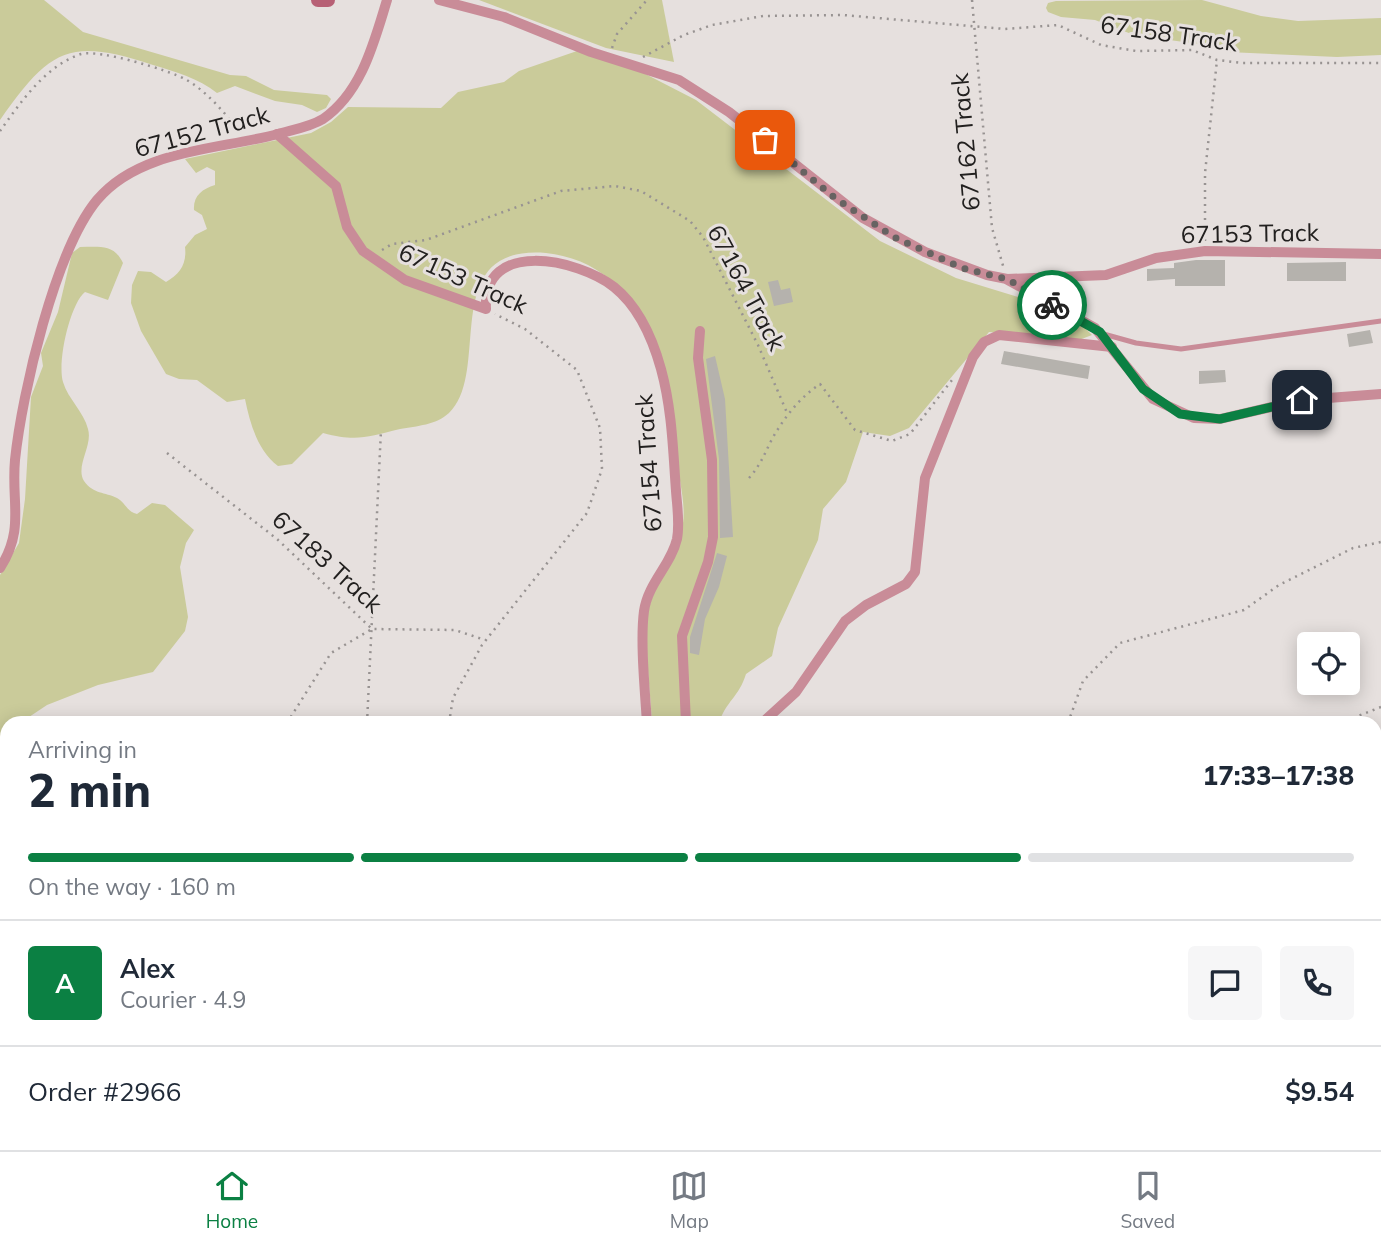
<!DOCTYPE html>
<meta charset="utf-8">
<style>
:root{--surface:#fff;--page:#f6f6f7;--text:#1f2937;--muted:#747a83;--line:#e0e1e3;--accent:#0b8043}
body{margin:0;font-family:Mulish,sans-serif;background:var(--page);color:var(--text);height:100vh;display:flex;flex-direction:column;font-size:26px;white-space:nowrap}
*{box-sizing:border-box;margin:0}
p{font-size:23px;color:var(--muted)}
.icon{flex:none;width:38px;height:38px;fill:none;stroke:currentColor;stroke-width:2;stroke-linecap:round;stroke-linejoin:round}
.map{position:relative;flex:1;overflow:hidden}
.panel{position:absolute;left:0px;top:716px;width:1382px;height:436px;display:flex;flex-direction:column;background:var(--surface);border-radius:21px 21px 0 0;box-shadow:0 4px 18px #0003}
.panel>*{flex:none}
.buttons{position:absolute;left:1297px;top:632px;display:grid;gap:14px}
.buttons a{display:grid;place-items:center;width:63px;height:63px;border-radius:7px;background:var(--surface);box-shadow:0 4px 18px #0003;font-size:35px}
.pin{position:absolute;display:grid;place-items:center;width:60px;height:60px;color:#fff;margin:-30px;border-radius:14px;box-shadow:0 4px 10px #0006}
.courier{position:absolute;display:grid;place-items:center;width:70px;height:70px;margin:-35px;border:5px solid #0b8043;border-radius:50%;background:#fff;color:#222;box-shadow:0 2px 9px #0007}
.headline em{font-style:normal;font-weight:800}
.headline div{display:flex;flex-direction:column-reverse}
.headline{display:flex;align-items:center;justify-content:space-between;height:119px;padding:0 28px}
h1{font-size:46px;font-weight:800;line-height:52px}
.bar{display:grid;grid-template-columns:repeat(4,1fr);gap:10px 7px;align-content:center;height:84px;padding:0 28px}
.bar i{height:9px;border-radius:5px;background:var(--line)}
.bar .selected{background:var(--accent)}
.bar p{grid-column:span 4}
.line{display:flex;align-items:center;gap:18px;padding:0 28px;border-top:2px solid var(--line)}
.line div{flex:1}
.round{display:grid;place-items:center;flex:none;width:74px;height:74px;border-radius:7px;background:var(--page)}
.dock{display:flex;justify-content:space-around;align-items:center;height:98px;border-top:2px solid var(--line);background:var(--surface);font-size:19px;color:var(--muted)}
.dock a{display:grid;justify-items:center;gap:4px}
.dock .selected{color:var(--accent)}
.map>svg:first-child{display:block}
.green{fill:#cacb9a}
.building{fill:#b5b2ad}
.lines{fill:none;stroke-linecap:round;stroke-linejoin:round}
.path{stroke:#989392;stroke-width:2.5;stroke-dasharray:2 5;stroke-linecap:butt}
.lane{stroke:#c98c98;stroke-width:5}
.street{stroke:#c98c98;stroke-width:10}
.secondary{stroke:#b76075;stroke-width:14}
.done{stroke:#676362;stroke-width:7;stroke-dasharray:0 12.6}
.route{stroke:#0b8043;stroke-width:9}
.labels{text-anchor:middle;stroke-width:6;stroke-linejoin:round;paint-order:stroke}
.street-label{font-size:24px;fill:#22201f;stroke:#e6e0de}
</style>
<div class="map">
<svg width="1381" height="1150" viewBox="0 0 1381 1150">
<rect width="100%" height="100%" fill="#e6e0de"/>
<g class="green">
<path d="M0,0H44L83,32L230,75L246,76L274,90L327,95L331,99L326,108L317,112L302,105L275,101L235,86L217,93C198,78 176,72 153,65C69,37 50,49 0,120Z"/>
<path d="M479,0H662L674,62L606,48Z"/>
<path d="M1202,0L1261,16L1298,21L1381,18V55L1337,57L1228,52L1205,45L1134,35L1095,20L1061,17L1048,12L1046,8L1048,3L1056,1Z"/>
<path d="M577,51L624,63L696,100L880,241L956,278L1038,303L1081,324L1092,335L1079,340L989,332L909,428L890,436L863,432L846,482L823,509L818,540L778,628L772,656L746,674C739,697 726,701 719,723H652C651,697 643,634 648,612C655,582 677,554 683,523C686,503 678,475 676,455C673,429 672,402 667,376C665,366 660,356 656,347C636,297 602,259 546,253C436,244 493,371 449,413C436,425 417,426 400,429C367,437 357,442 323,433L292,464L278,466C258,451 250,424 245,399L227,402L197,380L179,379L166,374L141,331L131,303L132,285L138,271L151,272L166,282C180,274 187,264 185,247L195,235L207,229L202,215L194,210C193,196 202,189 215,185V171L207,167L196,173L185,159L311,133L331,122L348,107L441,108L458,92L504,82L519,71Z"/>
<path d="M80,247C100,247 114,244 123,263L108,300L85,292C70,304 57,362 63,382C68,399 84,412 88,429C93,446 75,466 84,481C93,494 105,492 117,498C125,502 127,512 137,514L152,503L165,505L194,530L186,543L180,567L188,617L185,631L153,672L98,685L47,705L20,723H7L0,763L7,780V1071L0,1088V575L19,543L25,499L31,397L43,366L41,353L58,312L72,253Z"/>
</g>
<g class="building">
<path d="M1196,260H1225V286H1175V279L1147,281V269L1174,268V263Z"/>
<path d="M1346,262V281H1287V263Z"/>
<path d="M778,280L781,290L790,288L793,302L774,306L768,282Z"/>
<path d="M1370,330L1373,343L1349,347L1347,334Z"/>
<path d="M1004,351L1090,366L1088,379L1001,364Z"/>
<path d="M715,356L725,399L733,537L720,538L719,459L706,359Z"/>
<path d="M1225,370L1226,382L1199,384V371Z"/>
<path d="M717,553L727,556L719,587L705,619L699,655L690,653V637Z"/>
</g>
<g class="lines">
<g class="path">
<path d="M972,0L992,228L1004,269"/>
<path d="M612,48L617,34L647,0"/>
<path d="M643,57L684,35L712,25L763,16L843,15L1005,29L1058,25L1101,45L1136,51L1192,50L1217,60L1243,63H1381"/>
<path d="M0,131C21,102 45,66 81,54C99,49 168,70 185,79C207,91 224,113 240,131"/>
<path d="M1205,241V173L1217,60"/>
<path d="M382,250L392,244L426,240L561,191L615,186L641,191L690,221L703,237L758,345L788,415"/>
<path d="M167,453L277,539L372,629L455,630L485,640"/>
<path d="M749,478C760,466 765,453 772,439C784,418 799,398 820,384L855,430L892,441L910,434L952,380"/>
<path d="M287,723L331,653L372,629"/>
<path d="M367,723L381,430"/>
<path d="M449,723L453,698L482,645L587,513L602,469L600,428L577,370L525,329L495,314"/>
<path d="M1068,723L1083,681L1120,643L1244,610L1279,585L1353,548L1381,542"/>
<path d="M1340,723L1381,707"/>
<path d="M340,1144L342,1150"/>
<path d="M139,1150V1144"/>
</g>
<path class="lane" d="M1100,333L1136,343L1181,349L1381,321"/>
<g class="street">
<path d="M439,0L504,17L591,52L679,80L729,112L863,218L925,252L987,275L1007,279L1106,275L1156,258L1205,251L1381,254"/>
<path d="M277,134L336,186L347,227L363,251L405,280L486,309C482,238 578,259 614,287C639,307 653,340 661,369C672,409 673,450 676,491C677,506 680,523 677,539C671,565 648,583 644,611C640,641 645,691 647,723"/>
<path d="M1008,280L1095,328L1153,399L1194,418L1220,419L1302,400L1381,394"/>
<path d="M0,568C25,529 11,503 15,460C22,393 55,251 97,200C140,149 218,150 278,134C292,130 310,127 323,119C362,92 374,42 387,0"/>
<path d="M686,723L682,636L708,562L713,537L712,460L698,358L700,331"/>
<path d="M762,723L796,692L845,621L866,605L906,584L915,572L925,478L973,357L984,342L999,335L1112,347"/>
<path d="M1376,891L1381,889"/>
<path d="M632,1150L638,1144"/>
<path d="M724,1150L726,1144"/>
</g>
<path class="secondary" d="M318,0H328"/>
</g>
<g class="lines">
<path class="done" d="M765,140L835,198L894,237L962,268L1007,279L1052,305"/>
<path class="route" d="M1052,305L1100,332L1143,389L1180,414L1220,419L1302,400"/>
</g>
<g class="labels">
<g class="street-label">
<text transform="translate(1169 34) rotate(8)" y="8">67158 Track</text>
<text transform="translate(202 132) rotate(-15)" y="8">67152 Track</text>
<text transform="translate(966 142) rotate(-95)" y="8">67162 Track</text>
<text transform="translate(1250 234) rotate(-1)" y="8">67153 Track</text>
<text transform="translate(463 279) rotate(24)" y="8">67153 Track</text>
<text transform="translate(746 288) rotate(62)" y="8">67164 Track</text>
<text transform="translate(649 463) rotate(-94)" y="8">67154 Track</text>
<text transform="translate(327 562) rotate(42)" y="8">67183 Track</text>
</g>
</g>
</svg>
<div class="buttons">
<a><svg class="icon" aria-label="locate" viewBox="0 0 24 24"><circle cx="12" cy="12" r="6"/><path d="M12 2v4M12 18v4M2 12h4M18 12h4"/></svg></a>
</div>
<div class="pin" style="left:765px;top:140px;background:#ea580c"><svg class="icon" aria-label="bag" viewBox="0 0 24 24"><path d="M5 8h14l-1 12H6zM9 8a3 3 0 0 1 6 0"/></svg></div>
<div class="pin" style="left:1302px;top:400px;background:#1f2937"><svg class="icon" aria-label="home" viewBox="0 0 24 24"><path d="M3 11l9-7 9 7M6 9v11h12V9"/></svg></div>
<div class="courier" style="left:1052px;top:305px"><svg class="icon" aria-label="bike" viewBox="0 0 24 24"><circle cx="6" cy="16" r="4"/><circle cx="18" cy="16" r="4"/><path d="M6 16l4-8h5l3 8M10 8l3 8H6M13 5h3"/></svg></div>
<section class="panel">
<div class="headline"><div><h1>2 min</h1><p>Arriving in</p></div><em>17:33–17:38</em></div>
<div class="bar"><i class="selected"></i><i class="selected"></i><i class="selected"></i><i></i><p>On the way · 160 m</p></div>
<div class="line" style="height:126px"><b class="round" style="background:var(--accent);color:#fff">A</b><div><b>Alex</b><p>Courier · 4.9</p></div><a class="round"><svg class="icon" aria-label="chat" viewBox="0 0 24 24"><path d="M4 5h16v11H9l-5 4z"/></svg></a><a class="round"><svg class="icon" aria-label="phone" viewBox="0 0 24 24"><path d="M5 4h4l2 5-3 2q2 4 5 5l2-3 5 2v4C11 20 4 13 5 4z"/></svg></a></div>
<div class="line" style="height:91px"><div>Order #2966</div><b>$9.54</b></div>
</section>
</div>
<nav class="dock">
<a class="selected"><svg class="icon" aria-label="home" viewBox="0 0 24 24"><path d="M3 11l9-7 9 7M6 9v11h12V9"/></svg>Home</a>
<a><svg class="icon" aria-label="map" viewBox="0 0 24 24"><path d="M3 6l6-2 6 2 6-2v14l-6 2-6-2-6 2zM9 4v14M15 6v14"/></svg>Map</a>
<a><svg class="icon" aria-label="saved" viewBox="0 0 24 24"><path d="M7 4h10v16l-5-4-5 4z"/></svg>Saved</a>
</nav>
